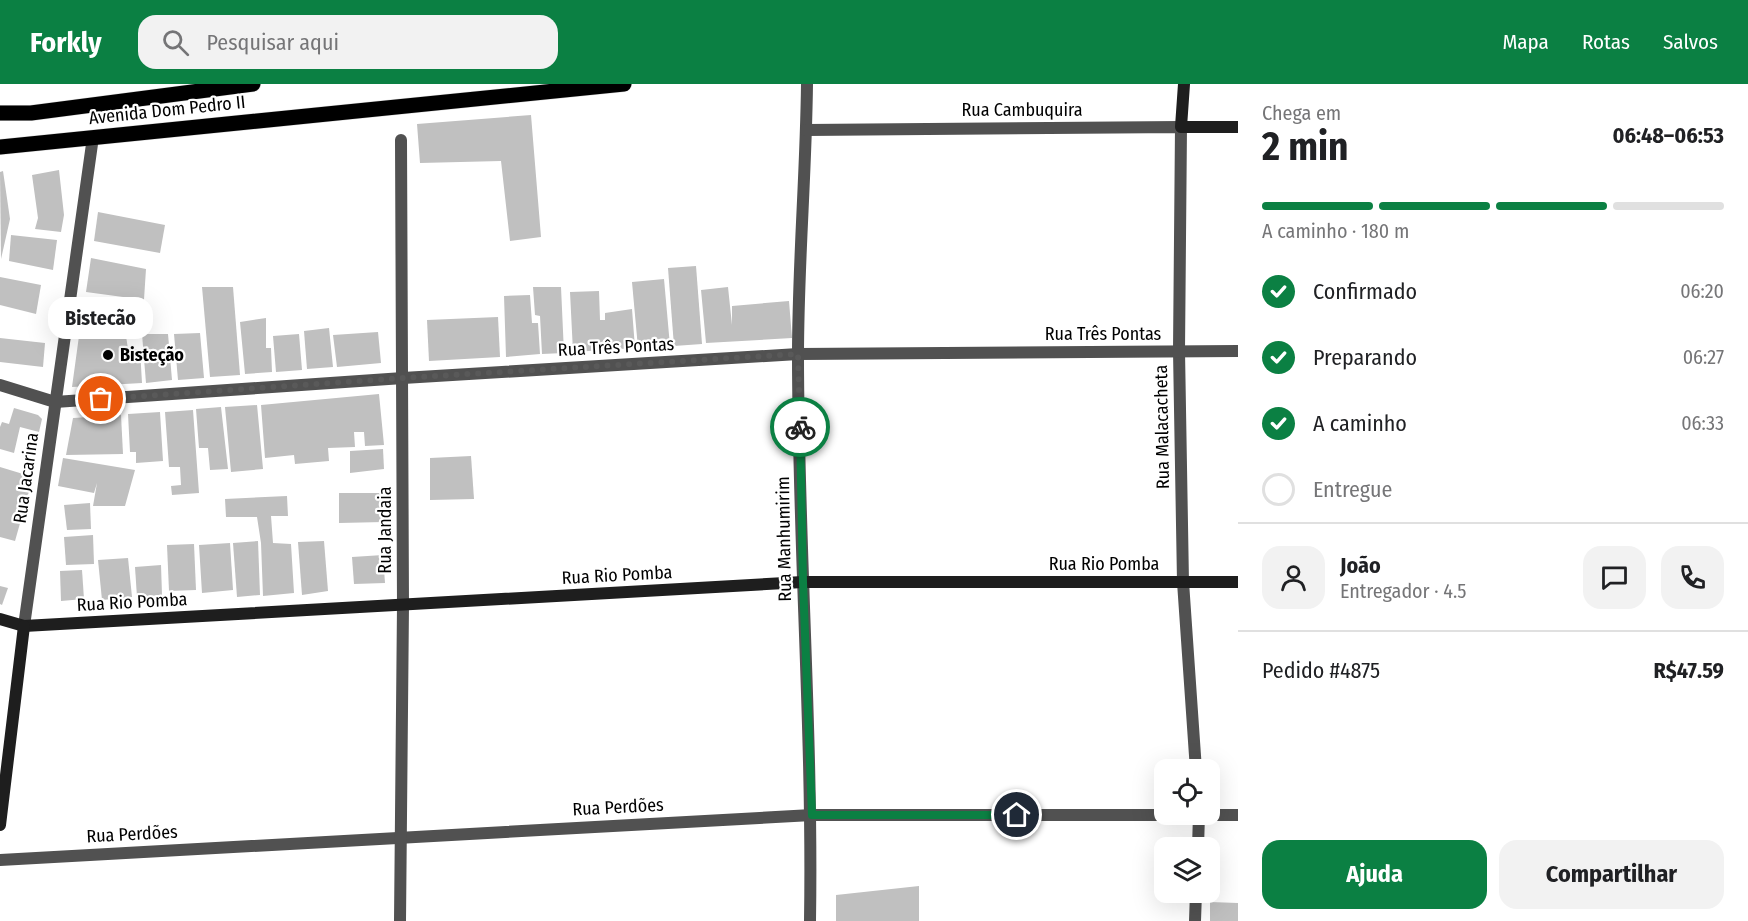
<!DOCTYPE html>
<html lang="pt">
<meta charset="utf-8">
<style>
:root{--surface:#fff;--page:#f2f2f2;--text:#202124;--muted:#757577;--line:#e0e0e0;--accent:#0b8043}
body{margin:0;font-family:"Fira Sans Condensed",sans-serif;background:var(--page);color:var(--text);height:100vh;display:flex;flex-direction:column;font-size:22px;white-space:nowrap}
*{box-sizing:border-box;margin:0}
p{font-size:20px;color:var(--muted)}
.icon{flex:none;width:33px;height:33px;fill:none;stroke:currentColor;stroke-width:2;stroke-linecap:round;stroke-linejoin:round}
.map{position:relative;flex:1;overflow:hidden}
.sheet{display:flex;flex-direction:column;background:var(--surface);width:510px}
.sheet>*{flex:none}
.fabs{position:absolute;left:1154px;top:675px;display:grid;gap:12px}
.fabs a{display:grid;place-items:center;width:66px;height:66px;border-radius:12px;background:var(--surface);box-shadow:0 6px 24px #0002;font-size:30px}
.pin{position:absolute;display:grid;place-items:center;width:51px;height:51px;color:#fff;margin:-26px;border:3px solid #fff;border-radius:50%;box-shadow:0 2px 6px #0007}
.courier{position:absolute;display:grid;place-items:center;width:60px;height:60px;margin:-30px;border:4px solid #0b8043;border-radius:50%;background:#fff;color:#222;box-shadow:0 2px 8px #0007}
.bubble{position:absolute;height:42px;border-radius:18px;background:var(--surface);box-shadow:0 6px 24px #0002;font-size:20px;font-weight:700;line-height:42px;text-align:center}
.overview em{font-style:normal;font-weight:700}
.overview div{display:flex;flex-direction:column-reverse}
.overview{display:flex;align-items:center;justify-content:space-between;height:102px;padding:0 24px}
h1{font-size:39px;font-weight:700;line-height:45px}
.bar{display:grid;grid-template-columns:repeat(4,1fr);gap:9px 6px;align-content:center;height:72px;padding:0 24px}
.bar i{height:8px;border-radius:4px;background:var(--line)}
.bar .selected{background:var(--accent)}
.bar p{grid-column:span 4}
.line{display:flex;align-items:center;gap:15px;padding:0 24px;border-top:2px solid var(--line)}
.line div{flex:1}
.round{display:grid;place-items:center;flex:none;width:63px;height:63px;border-radius:18px;background:var(--page)}
ol{padding:0 24px;list-style:none}
li{display:flex;align-items:center;gap:18px;height:66px}
li p{margin-inline-start:auto}
li .icon{padding:6px;border-radius:50%;background:var(--accent);color:#fff;stroke-width:4}
li:last-child{color:var(--muted)}
li i{width:33px;height:33px;border:3px solid var(--line);border-radius:50%}
.action{display:flex;gap:12px;margin-top:auto;padding:12px 24px}
.action a{flex:1;height:69px;border-radius:18px;background:var(--accent);color:#fff;font-size:24px;font-weight:700;line-height:69px;text-align:center}
.action a+a{background:var(--page);color:var(--text)}
header{display:flex;align-items:center;gap:36px;box-sizing:border-box;height:84px;padding:0 30px;background:var(--accent);color:#fff}
header strong{font-size:28px}
nav{display:flex;gap:33px;margin-inline-start:auto;font-size:21px}
.search{width:420px;height:54px;background:var(--page);display:flex;align-items:center;gap:15px;box-sizing:border-box;padding:0 21px;border-radius:18px;color:var(--muted);font-size:22px}
main{display:flex;flex:1;min-height:0}
.map>svg:first-child{display:block}
.building{fill:#c0c0c0}
.lines{fill:none;stroke-linecap:round;stroke-linejoin:round}
.primary-casing{stroke:#dbdbdb;stroke-width:16}
.street{stroke:#515151;stroke-width:12}
.secondary{stroke:#1e1e1e;stroke-width:12}
.primary{stroke:#000;stroke-width:15}
.done{stroke:#595959;stroke-width:6;stroke-dasharray:0 10.8}
.route{stroke:#0b8043;stroke-width:8}
.poi-dot{fill:#000;stroke:#fff;stroke-width:2}
.labels{text-anchor:middle;stroke-width:4.5;stroke-linejoin:round;paint-order:stroke}
.street-label{font-size:18px;fill:#000;stroke:#fff}
.poi-label{font-size:18px;font-weight:bold;fill:#000;stroke:#fff;text-anchor:start}
</style>
<header>
<strong>Forkly</strong>
<div class="search"><svg class="icon" aria-label="search" viewBox="0 0 24 24"><circle cx="10" cy="10" r="6"/><path d="M15 15l6 6"/></svg>Pesquisar aqui</div>
<nav><a>Mapa</a><a>Rotas</a><a>Salvos</a></nav>
</header>
<main>
<div class="map">
<svg width="1238" height="837" viewBox="0 0 1238 837">
<rect width="100%" height="100%" fill="#fff"/>
<g class="building">
<path d="M531,31L541,153L510,157L501,77L420,79L417,40Z"/>
<path d="M59,86L64,131L61,148L35,145L38,134L32,91Z"/>
<path d="M3,87L10,135L1,175L0,88Z"/>
<path d="M98,128L165,141L160,169L94,157Z"/>
<path d="M11,151L57,156L53,186L9,177Z"/>
<path d="M91,174L146,185L142,246L122,244L123,213L86,208Z"/>
<path d="M696,182L702,260L674,262L668,184Z"/>
<path d="M0,193L41,201L36,230L0,221Z"/>
<path d="M664,195L670,262L638,264L632,198Z"/>
<path d="M202,203H233L240,291L210,293Z"/>
<path d="M533,203H561L564,269L542,270L540,232L535,231Z"/>
<path d="M728,203L732,241V222L789,217L792,254L706,259L701,206Z"/>
<path d="M599,207L600,236H605V229L632,225L635,264L573,268L570,208Z"/>
<path d="M530,211L532,239H538L540,270L506,273L504,212Z"/>
<path d="M498,233L500,273L429,277L427,236Z"/>
<path d="M266,234V264H271L272,288L245,290L240,238Z"/>
<path d="M329,244L333,283L307,285L304,247Z"/>
<path d="M378,248L381,279L337,283L333,251Z"/>
<path d="M200,249L204,294L178,296L174,250Z"/>
<path d="M142,250H168L172,296L146,299Z"/>
<path d="M299,250L302,286L276,288L273,252Z"/>
<path d="M79,252H126L128,265H140L142,299L72,303Z"/>
<path d="M0,254L45,259L43,283L0,278Z"/>
<path d="M379,310L384,361L365,362L364,348H354L355,363L328,364L329,377L295,380L294,371L265,374L261,321Z"/>
<path d="M257,321L263,385L231,388L225,323Z"/>
<path d="M221,323L228,385L210,386L208,364H199L196,325Z"/>
<path d="M14,324L38,331L42,335L39,348L20,343L14,369L0,365V343L2,338L9,340Z"/>
<path d="M193,326L199,409L172,411L171,402L181,401L180,383H169L165,328Z"/>
<path d="M160,328L163,377L136,379V368H130L128,330Z"/>
<path d="M121,331L123,370L66,371L73,334Z"/>
<path d="M383,365L384,385L350,389V367Z"/>
<path d="M471,372L474,415L430,416V374Z"/>
<path d="M63,374L135,386L125,422H93L97,399L94,409L58,402Z"/>
<path d="M0,383L33,393L15,457L0,453Z"/>
<path d="M339,409H384V438L339,439Z"/>
<path d="M287,412L288,432H271L273,459L291,460L294,509L263,512L261,459L257,433H226L225,415Z"/>
<path d="M90,419L91,445L67,446L64,421Z"/>
<path d="M93,451L94,480L66,481L64,453Z"/>
<path d="M258,457L260,511L237,513L233,459Z"/>
<path d="M324,457L328,507L302,511L298,458Z"/>
<path d="M230,459L233,506L202,509L199,461Z"/>
<path d="M194,460L196,506L169,507L167,461Z"/>
<path d="M383,471L385,499L354,500L352,473Z"/>
<path d="M128,474L132,513L102,516L98,476Z"/>
<path d="M161,481L162,511L137,513L135,483Z"/>
<path d="M82,486L84,515L61,517L60,487Z"/>
<path d="M0,502L8,504L2,521L0,520Z"/>
<path d="M919,802V837H836V811Z"/>
<path d="M1210,818L1238,819V837H1210Z"/>
</g>
<g class="lines">
<defs>
<g id="primary">
<path d="M0,29H31L253,0"/>
<path d="M0,63L624,0"/>
</g>
</defs>
<use href="#primary" class="primary-casing"/>
<g class="street">
<path d="M807,0C806,90 798,181 798,271C798,460 813,648 810,837"/>
<path d="M806,46L1181,43L1179,267L1183,498L1196,686"/>
<path d="M0,301L55,318L403,294L798,270L1238,267"/>
<path d="M24,542L93,53"/>
<path d="M1198,764L1199,730"/>
<path d="M0,776L812,731H1238"/>
<path d="M400,837L403,521L401,56"/>
<path d="M1195,837L1196,808"/>
</g>
<g class="secondary">
<path d="M1184,0L1181,43H1238"/>
<path d="M0,535L24,542L803,498H1238"/>
<path d="M0,741L24,542"/>
</g>
<use href="#primary" class="primary"/>
</g>
<g class="lines">
<path class="done" d="M101,315L403,294L798,270L800,343"/>
<path class="route" d="M800,343L803,498L812,731H1017"/>
</g>
<circle class="poi-dot" cx="108" cy="271" r="6"/>
<g class="labels">
<g class="street-label">
<text transform="translate(167 26) rotate(-6)" y="6">Avenida Dom Pedro II</text>
<text x="1022" y="32">Rua Cambuquira</text>
<text x="1103" y="256">Rua Três Pontas</text>
<text transform="translate(616 263) rotate(-3)" y="6">Rua Três Pontas</text>
<text transform="translate(1162 343) rotate(-91)" y="6">Rua Malacacheta</text>
<text transform="translate(26 394) rotate(-82)" y="6">Rua Jacarina</text>
<text transform="translate(385 446) rotate(-90)" y="6">Rua Jandaia</text>
<text transform="translate(784 455) rotate(-91)" y="6">Rua Manhumirim</text>
<text x="1104" y="486">Rua Rio Pomba</text>
<text transform="translate(617 491) rotate(-3)" y="6">Rua Rio Pomba</text>
<text transform="translate(132 518) rotate(-3)" y="6">Rua Rio Pomba</text>
<text transform="translate(618 723) rotate(-3)" y="6">Rua Perdões</text>
<text transform="translate(132 750) rotate(-3)" y="6">Rua Perdões</text>
</g>
<g class="poi-label">
<text x="120" y="277">Bisteção</text>
</g>
</g>
</svg>
<div class="fabs">
<a><svg class="icon" aria-label="locate" viewBox="0 0 24 24"><circle cx="12" cy="12" r="6"/><path d="M12 2v4M12 18v4M2 12h4M18 12h4"/></svg></a>
<a><svg class="icon" aria-label="layers" viewBox="0 0 24 24"><path d="M12 4l9 5-9 5-9-5zM3 14l9 5 9-5"/></svg></a>
</div>
<div class="pin" style="left:101px;top:315px;background:#ea580c"><svg class="icon" aria-label="bag" viewBox="0 0 24 24"><path d="M5 8h14l-1 12H6zM9 8a3 3 0 0 1 6 0"/></svg></div>
<div class="pin" style="left:1017px;top:731px;background:#1f2937"><svg class="icon" aria-label="home" viewBox="0 0 24 24"><path d="M3 11l9-7 9 7M6 9v11h12V9"/></svg></div>
<div class="courier" style="left:800px;top:343px"><svg class="icon" aria-label="bike" viewBox="0 0 24 24"><circle cx="6" cy="16" r="4"/><circle cx="18" cy="16" r="4"/><path d="M6 16l4-8h5l3 8M10 8l3 8H6M13 5h3"/></svg></div>
<div class="bubble" style="left:48px;top:213px;width:105px">Bistecão</div>
</div>
<section class="sheet">
<div class="overview"><div><h1>2 min</h1><p>Chega em</p></div><em>06:48–06:53</em></div>
<div class="bar"><i class="selected"></i><i class="selected"></i><i class="selected"></i><i></i><p>A caminho · 180 m</p></div>
<ol>
<li><svg class="icon" aria-label="check" viewBox="0 0 24 24"><path d="M5 12l5 5 9-10"/></svg>Confirmado<p>06:20</p></li>
<li><svg class="icon" aria-label="check" viewBox="0 0 24 24"><path d="M5 12l5 5 9-10"/></svg>Preparando<p>06:27</p></li>
<li><svg class="icon" aria-label="check" viewBox="0 0 24 24"><path d="M5 12l5 5 9-10"/></svg>A caminho<p>06:33</p></li>
<li><i></i>Entregue</li>
</ol>
<div class="line" style="height:108px"><a class="round"><svg class="icon" aria-label="person" viewBox="0 0 24 24"><circle cx="12" cy="8" r="4"/><path d="M4 21q1-7 8-7t8 7"/></svg></a><div><b>João</b><p>Entregador · 4.5</p></div><a class="round"><svg class="icon" aria-label="chat" viewBox="0 0 24 24"><path d="M4 5h16v11H9l-5 4z"/></svg></a><a class="round"><svg class="icon" aria-label="phone" viewBox="0 0 24 24"><path d="M5 4h4l2 5-3 2q2 4 5 5l2-3 5 2v4C11 20 4 13 5 4z"/></svg></a></div>
<div class="line" style="height:78px"><div>Pedido #4875</div><b>R$47.59</b></div>
<div class="action"><a>Ajuda</a><a>Compartilhar</a></div>
</section>
</main>
